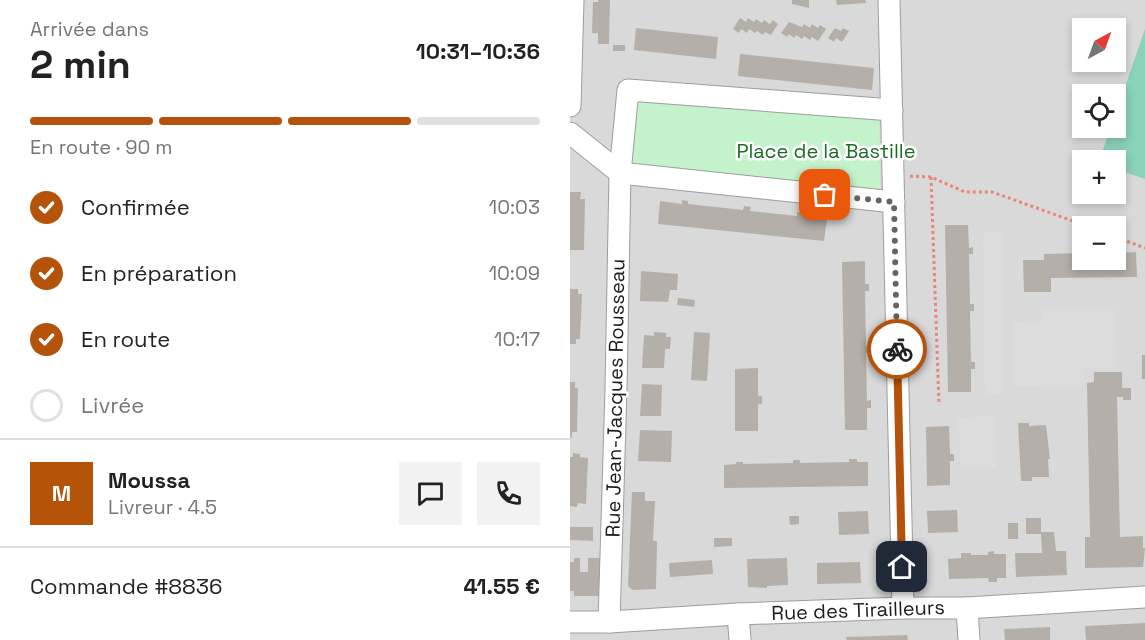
<!DOCTYPE html>
<html lang="fr">
<meta charset="utf-8">
<style>
:root{--surface:#fff;--page:#f2f2f2;--text:#222;--muted:#767676;--line:#e0e0e0;--accent:#b45309}
body{margin:0;font-family:"Space Grotesk",sans-serif;background:var(--page);color:var(--text);height:100vh;display:flex;flex-direction:column;font-size:22px;white-space:nowrap}
*{box-sizing:border-box;margin:0}
p{font-size:20px;color:var(--muted)}
.icon{flex:none;width:33px;height:33px;fill:none;stroke:currentColor;stroke-width:2;stroke-linecap:round;stroke-linejoin:round}
.map{position:relative;flex:1;overflow:hidden}
.sheet{display:flex;flex-direction:column;background:var(--surface);width:570px}
.sheet>*{flex:none}
.needle{width:39px;rotate:41deg}
.tools{position:absolute;left:502px;top:18px;display:grid;gap:12px}
.tools a{display:grid;place-items:center;width:54px;height:54px;border-radius:0px;background:var(--surface);box-shadow:0 3px 9px #0003;font-size:30px}
.pin{position:absolute;display:grid;place-items:center;width:51px;height:51px;color:#fff;margin:-26px;border-radius:12px;box-shadow:0 3px 9px #0006}
.courier{position:absolute;display:grid;place-items:center;width:60px;height:60px;margin:-30px;border:4px solid #b45309;border-radius:50%;background:#fff;color:#222;box-shadow:0 2px 8px #0007}
.headline em{font-style:normal;font-weight:800}
.headline div{display:flex;flex-direction:column-reverse}
.headline{display:flex;align-items:center;justify-content:space-between;height:102px;padding:0 30px}
h1{font-size:39px;font-weight:800;line-height:45px}
.bar{display:grid;grid-template-columns:repeat(4,1fr);gap:9px 6px;align-content:center;height:72px;padding:0 30px}
.bar i{height:8px;border-radius:4px;background:var(--line)}
.bar .on{background:var(--accent)}
.bar p{grid-column:span 4}
.line{display:flex;align-items:center;gap:15px;padding:0 30px;border-top:2px solid var(--line)}
.line div{flex:1}
.round{display:grid;place-items:center;flex:none;width:63px;height:63px;border-radius:0px;background:var(--page)}
ol{padding:0 30px;list-style:none}
li{display:flex;align-items:center;gap:18px;height:66px}
li p{margin-inline-start:auto}
li .icon{padding:6px;border-radius:50%;background:var(--accent);color:#fff;stroke-width:4}
li:last-child{color:var(--muted)}
li i{width:33px;height:33px;border:3px solid var(--line);border-radius:50%}
main{display:flex;flex:1;min-height:0}
.map>svg:first-child{display:block}
.residential{fill:#dad9d9;fill-rule:evenodd}
.park{fill:#c4f2ca}
.pitch{fill:#8ad2b9}
.parking{fill:#dcdcdc}
.building{fill:#b5afa9}
.lines{fill:none;stroke-linecap:round;stroke-linejoin:round}
.minor-casing{stroke:#9d9d9d;stroke-width:23}
.path{stroke:#e88778;stroke-width:3;stroke-dasharray:3 3;stroke-linecap:butt}
.minor{stroke:#fff;stroke-width:21}
.done{stroke:#656462;stroke-width:6;stroke-dasharray:0 10.8}
.route{stroke:#b45309;stroke-width:8}
.labels{text-anchor:middle;stroke-width:5;stroke-linejoin:round;paint-order:stroke}
.park-label{font-size:20px;fill:#186c22;stroke:#fff}
.street-label{font-size:20px;fill:#1c1c1c;stroke:#fff}
</style>
<main>
<section class="sheet">
<div class="headline"><div><h1>2 min</h1><p>Arrivée dans</p></div><em>10:31–10:36</em></div>
<div class="bar"><i class="on"></i><i class="on"></i><i class="on"></i><i></i><p>En route · 90 m</p></div>
<ol>
<li><svg class="icon" aria-label="check" viewBox="0 0 24 24"><path d="M5 12l5 5 9-10"/></svg>Confirmée<p>10:03</p></li>
<li><svg class="icon" aria-label="check" viewBox="0 0 24 24"><path d="M5 12l5 5 9-10"/></svg>En préparation<p>10:09</p></li>
<li><svg class="icon" aria-label="check" viewBox="0 0 24 24"><path d="M5 12l5 5 9-10"/></svg>En route<p>10:17</p></li>
<li><i></i>Livrée</li>
</ol>
<div class="line" style="height:108px"><b class="round" style="background:var(--accent);color:#fff">M</b><div><b>Moussa</b><p>Livreur · 4.5</p></div><a class="round"><svg class="icon" aria-label="chat" viewBox="0 0 24 24"><path d="M4 5h16v11H9l-5 4z"/></svg></a><a class="round"><svg class="icon" aria-label="phone" viewBox="0 0 24 24"><path d="M5 4h4l2 5-3 2q2 4 5 5l2-3 5 2v4C11 20 4 13 5 4z"/></svg></a></div>
<div class="line" style="height:78px"><div>Commande #8836</div><b>41.55 €</b></div>
</section>
<div class="map">
<svg width="575" height="640" viewBox="0 0 575 640">
<rect width="100%" height="100%" fill="#ece9e3"/>
<path class="residential" d="M0,0H575V640H0ZM513,28H546V62H513ZM513,94H546V128H513ZM513,160H546V194H513ZM513,226H546V260H513Z"/>
<path class="park" d="M65,98L309,115L310,195L60,176Z"/>
<path class="pitch" d="M575,29V179L546,169V160H529L541,128H546V113Z"/>
<g class="parking">
<path d="M413,233H432L433,394H415Z"/>
<path d="M544,308L546,368H514L513,387L444,386V322L471,323L472,309Z"/>
<path d="M424,416L427,468L391,469L388,418Z"/>
</g>
<g class="building">
<path d="M28,0H40L39,44H28V33H22L23,2H28Z"/>
<path d="M222,0H239V8L222,4Z"/>
<path d="M266,0H295L296,3L267,5Z"/>
<path d="M170,18L176,22L178,18L184,22L186,19L192,23L194,20L200,24L203,20L208,24L201,35L195,32L193,35L187,31L185,33L179,29L177,33L171,29L169,33L163,29Z"/>
<path d="M219,22L232,27L234,24L240,28L242,24L248,28L250,25L256,29L248,41L242,37L240,40L234,36L232,39L226,35L224,38L219,34L217,37L211,33Z"/>
<path d="M66,28L148,37L146,59L64,50Z"/>
<path d="M265,28L271,31L273,28L279,31L272,42L266,38L264,42L258,38Z"/>
<rect x="43" y="45" width="12" height="6"/>
<path d="M170,54L304,68L302,90L168,76Z"/>
<path d="M0,192H11L10,199H15L14,250H0Z"/>
<path d="M112,200L118,201V204L173,210L174,206L181,207L180,211L227,216V212L235,213L234,216L257,219L254,241L88,224L90,201L112,204Z"/>
<path d="M375,225H398L399,248L403,247V254H399L400,304H404V311H400L401,362H405V369H401V392H378Z"/>
<path d="M566,252L567,277L481,278V292H454L453,260H474V254L513,253V260H546V253Z"/>
<path d="M295,261V284H299V291H295L296,346H300V353H296L297,401L301,400V408H297V430H275L272,262Z"/>
<path d="M71,271L108,274L107,290H100L98,302L70,301Z"/>
<path d="M0,289H8V294H12L10,339H6V344H0Z"/>
<path d="M108,298L125,300L124,307L107,305Z"/>
<path d="M84,332L96,333V337H101L100,349H95L94,368H72L74,335L84,336Z"/>
<path d="M124,332L140,333L137,381L121,380Z"/>
<rect x="572" y="355" width="3" height="24"/>
<path d="M188,368V396H192V404H188V431H165V369Z"/>
<path d="M524,372H552V388H561V400H553V397H547L550,537L573,536V548H575L573,567L515,568V537H520L517,383L524,382Z"/>
<path d="M0,382H5V388H8L7,432H2V438L0,437Z"/>
<path d="M72,384L92,385L91,416H70Z"/>
<path d="M448,423H459V426L476,425L480,459H478L479,477H462V481H451Z"/>
<path d="M379,426L380,454H384V461H380V485L357,486L356,427Z"/>
<path d="M70,430L102,431L101,462L68,461Z"/>
<path d="M3,453L10,454V457L18,458L16,504L8,503L7,507L0,506V457H3Z"/>
<path d="M279,459H287V462H298V486L154,488V465L166,464V462H173V464L223,463V460H230V463L279,462Z"/>
<path d="M62,492H75V501H85L83,541H87L86,589L62,590L58,586Z"/>
<path d="M387,510L388,532L358,533L357,511Z"/>
<path d="M298,511L299,534L269,535L268,512Z"/>
<path d="M219,516H229V524L220,525Z"/>
<path d="M456,518H471V532H484L486,551H496L497,575L446,577L445,553H472L471,534H456Z"/>
<rect x="438" y="523" width="10" height="16"/>
<path d="M0,527H23V541L0,540Z"/>
<path d="M144,538H162V546L144,547Z"/>
<path d="M424,551V554H436V578H427V582H419L418,578L379,579L378,559L391,558V553H401V555H418V552Z"/>
<path d="M4,558H10V572H18V558H30L29,596H4V591H0V562H4Z"/>
<path d="M217,558L218,585L197,586V588L178,587L177,559Z"/>
<path d="M142,560L143,574L100,577L99,563Z"/>
<path d="M290,562L291,583L247,584V563Z"/>
<path d="M575,623V640H516L515,626Z"/>
<path d="M480,627V640H435L434,629Z"/>
<path d="M337,635L338,640H277L276,637Z"/>
</g>
<g class="lines">
<defs>
<g id="minor">
<path d="M319,0L333,608"/>
<path d="M0,106L3,0"/>
<path d="M0,133L50,173"/>
<path d="M50,173L324,202"/>
<path d="M397,608L399,640"/>
<path d="M168,614L170,640"/>
<path d="M0,622H39L168,614L333,608H397L575,597"/>
<path d="M39,622L46,389L50,173L58,90L322,110"/>
</g>
</defs>
<use href="#minor" class="minor-casing"/>
<g class="path">
<path d="M340,176L361,177L395,192H422L517,226"/>
<path d="M361,177L369,405"/>
<path d="M546,237L575,248"/>
</g>
<use href="#minor" class="minor"/>
</g>
<g class="lines">
<path class="done" d="M255,195L324,202L327,349"/>
<path class="route" d="M327,349L332,567"/>
</g>
<g class="labels">
<g class="park-label">
<text x="256" y="158">Place de la Bastille</text>
</g>
<g class="street-label">
<text transform="translate(45 398) rotate(-89)" y="7">Rue Jean-Jacques Rousseau</text>
<text transform="translate(288 610) rotate(-2)" y="7">Rue des Tirailleurs</text>
</g>
</g>
</svg>
<div class="tools">
<a><svg class="needle" viewBox="-14 -14 28 28"><path d="M0-13l5 13h-10z" fill="#e53935"/><path d="M0 13l5-13h-10z" fill="#767676"/></svg></a>
<a><svg class="icon" aria-label="locate" viewBox="0 0 24 24"><circle cx="12" cy="12" r="6"/><path d="M12 2v4M12 18v4M2 12h4M18 12h4"/></svg></a>
<a>+</a>
<a>−</a>
</div>
<div class="pin" style="left:255px;top:195px;background:#ea580c"><svg class="icon" aria-label="bag" viewBox="0 0 24 24"><path d="M5 8h14l-1 12H6zM9 8a3 3 0 0 1 6 0"/></svg></div>
<div class="pin" style="left:332px;top:567px;background:#1f2937"><svg class="icon" aria-label="home" viewBox="0 0 24 24"><path d="M3 11l9-7 9 7M6 9v11h12V9"/></svg></div>
<div class="courier" style="left:327px;top:349px"><svg class="icon" aria-label="bike" viewBox="0 0 24 24"><circle cx="6" cy="16" r="4"/><circle cx="18" cy="16" r="4"/><path d="M6 16l4-8h5l3 8M10 8l3 8H6M13 5h3"/></svg></div>
</div>
</main>
